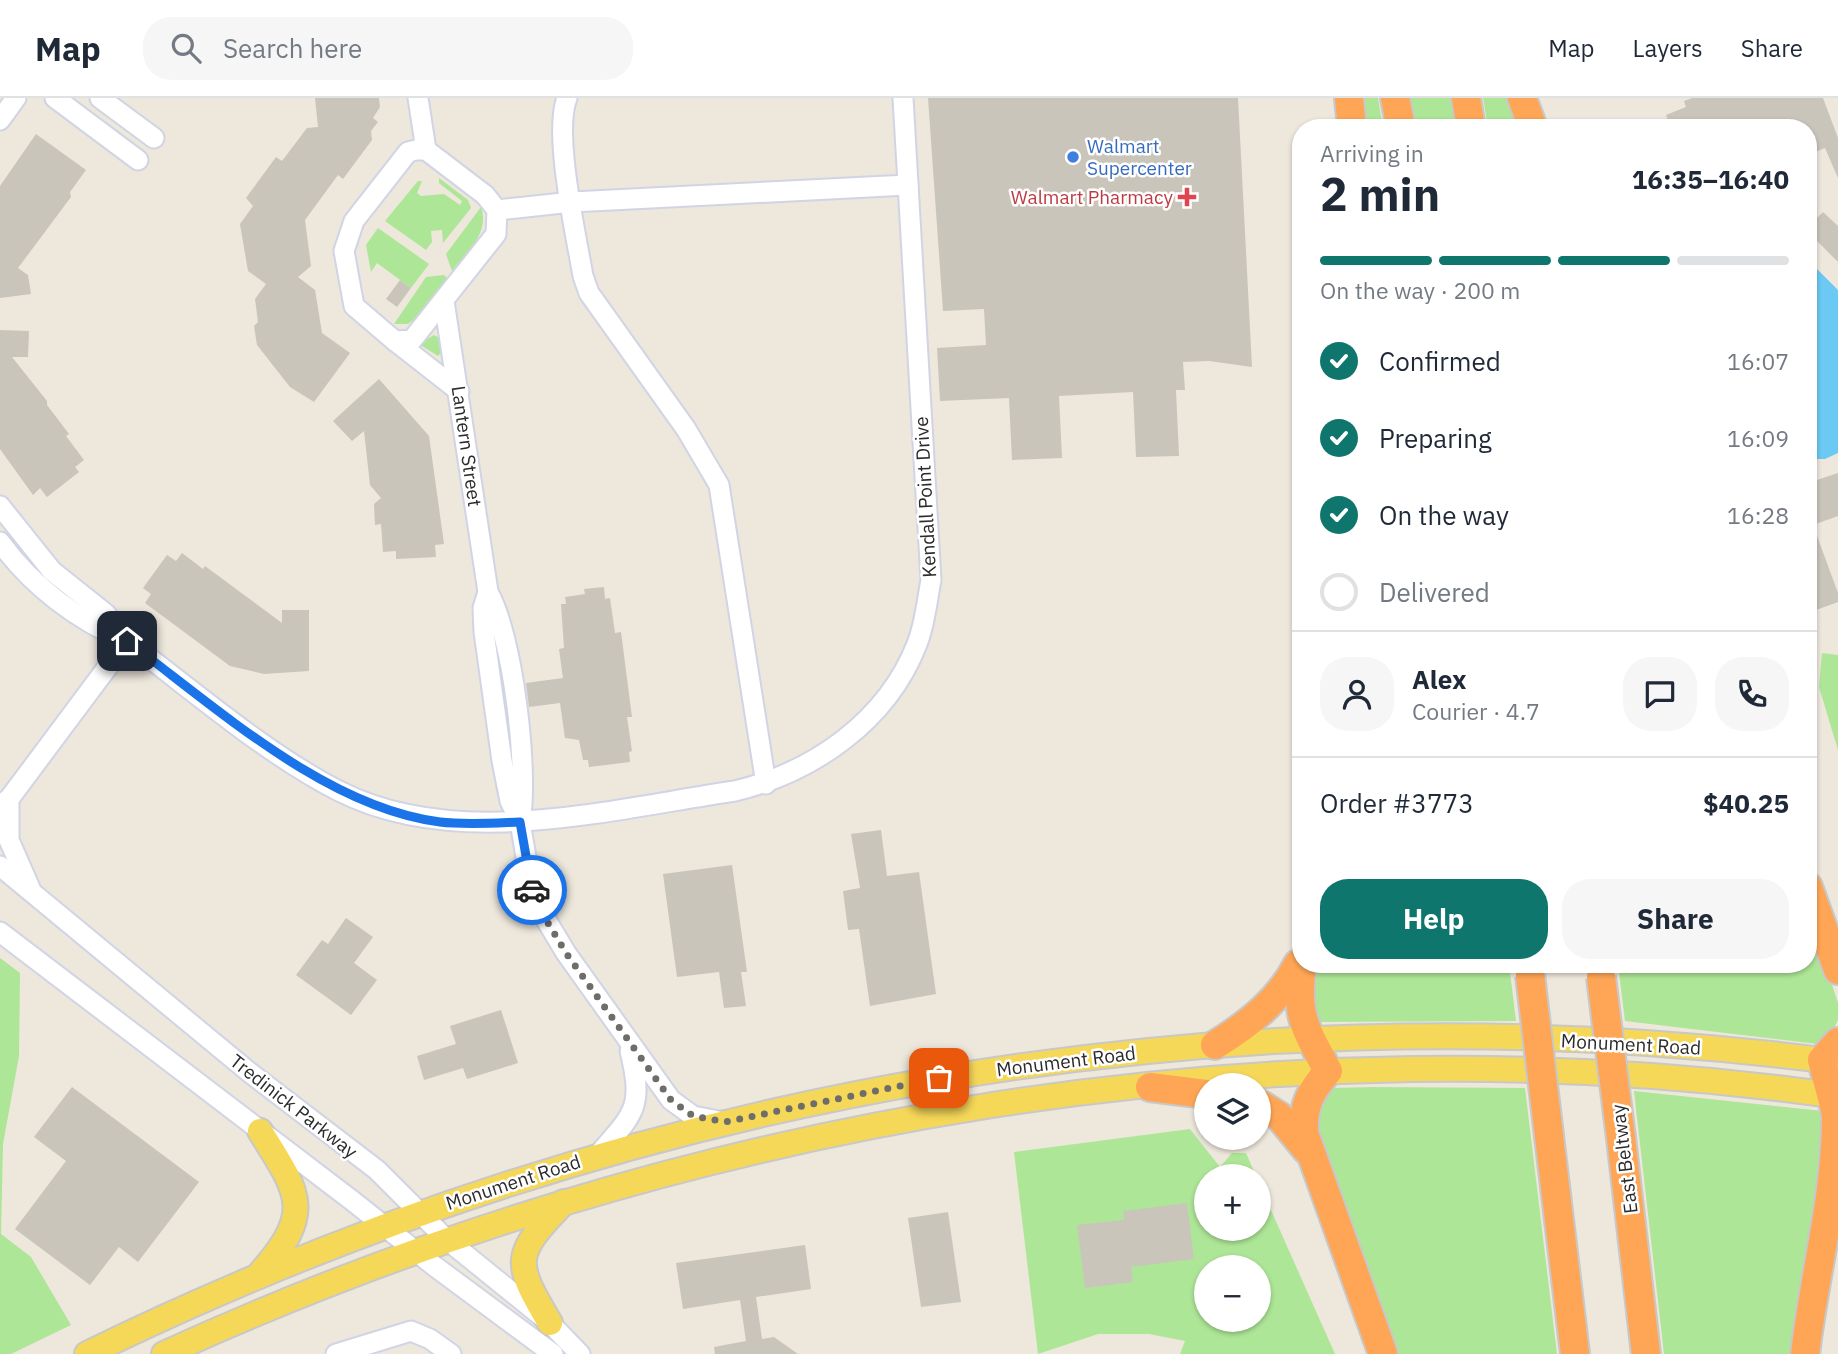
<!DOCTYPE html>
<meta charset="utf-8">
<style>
:root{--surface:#fff;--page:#f6f6f7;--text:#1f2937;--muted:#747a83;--line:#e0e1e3;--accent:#0f766e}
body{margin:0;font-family:"IBM Plex Sans",sans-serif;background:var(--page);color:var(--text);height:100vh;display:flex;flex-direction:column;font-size:26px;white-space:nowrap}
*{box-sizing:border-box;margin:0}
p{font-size:23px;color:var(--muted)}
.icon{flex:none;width:38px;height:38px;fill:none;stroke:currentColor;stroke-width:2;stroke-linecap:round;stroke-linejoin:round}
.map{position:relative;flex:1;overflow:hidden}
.drawer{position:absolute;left:1292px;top:21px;width:525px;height:854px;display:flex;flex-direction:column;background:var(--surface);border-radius:28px;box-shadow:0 2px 5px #0004}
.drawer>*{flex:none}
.tools{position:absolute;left:1194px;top:975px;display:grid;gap:14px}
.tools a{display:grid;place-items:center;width:77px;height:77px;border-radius:50%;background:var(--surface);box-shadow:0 2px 5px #0004;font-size:35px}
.pin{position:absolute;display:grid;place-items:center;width:60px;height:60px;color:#fff;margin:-30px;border-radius:14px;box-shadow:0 4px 10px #0006}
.courier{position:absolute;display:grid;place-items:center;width:70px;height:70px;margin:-35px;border:5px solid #1a73e8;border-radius:50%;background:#fff;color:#222;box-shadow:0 2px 9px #0007}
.overview em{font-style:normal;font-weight:700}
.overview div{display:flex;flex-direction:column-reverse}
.overview{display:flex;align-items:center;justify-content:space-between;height:119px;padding:0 28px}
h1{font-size:46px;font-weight:700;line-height:52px}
.bar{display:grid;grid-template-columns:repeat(4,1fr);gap:10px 7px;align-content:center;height:84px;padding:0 28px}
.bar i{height:9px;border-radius:5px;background:var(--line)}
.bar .on{background:var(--accent)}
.bar p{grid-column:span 4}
.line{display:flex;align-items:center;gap:18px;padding:0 28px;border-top:2px solid var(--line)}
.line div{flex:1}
.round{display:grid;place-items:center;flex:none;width:74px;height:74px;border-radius:28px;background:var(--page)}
ol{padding:0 28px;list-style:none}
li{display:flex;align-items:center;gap:21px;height:77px}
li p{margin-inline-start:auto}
li .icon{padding:7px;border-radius:50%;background:var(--accent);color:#fff;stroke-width:4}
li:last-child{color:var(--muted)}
li i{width:38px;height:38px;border:4px solid var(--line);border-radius:50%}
.button{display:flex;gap:14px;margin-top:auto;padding:14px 28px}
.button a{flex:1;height:80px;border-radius:28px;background:var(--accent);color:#fff;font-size:28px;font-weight:700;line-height:80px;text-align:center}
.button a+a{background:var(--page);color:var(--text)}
header{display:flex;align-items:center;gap:42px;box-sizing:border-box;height:98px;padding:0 35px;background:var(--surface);border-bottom:2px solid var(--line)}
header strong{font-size:33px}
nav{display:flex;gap:38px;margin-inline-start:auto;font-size:24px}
.search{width:490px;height:63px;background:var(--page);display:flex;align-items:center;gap:18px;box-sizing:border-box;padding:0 24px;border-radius:28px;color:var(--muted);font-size:26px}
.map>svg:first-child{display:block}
.green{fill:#aee697;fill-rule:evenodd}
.water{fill:#6bc9f3}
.building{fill:#c9c5bb}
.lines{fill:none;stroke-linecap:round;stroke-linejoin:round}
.minor-casing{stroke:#d1d4e4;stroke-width:23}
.major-casing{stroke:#c8c8c8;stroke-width:28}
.highway-casing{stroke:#c8c8c8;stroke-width:32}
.minor{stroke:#fff;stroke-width:19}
.major{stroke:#f6d859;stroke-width:24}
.highway{stroke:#ffa656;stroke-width:28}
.highway-bridge-casing{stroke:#c8c8c8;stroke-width:32;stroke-linecap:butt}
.highway-bridge{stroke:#ffa656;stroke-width:28}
.done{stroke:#6f6d69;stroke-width:7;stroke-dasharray:0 12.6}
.route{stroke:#1a73e8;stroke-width:9}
.shop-dot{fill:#3f7fe0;stroke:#fff;stroke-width:2.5}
.health-dot{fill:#e0444e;stroke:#fff;stroke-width:2.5}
.labels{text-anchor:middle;stroke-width:5;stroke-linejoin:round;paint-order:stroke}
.shop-label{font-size:19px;fill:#366cbe;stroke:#fff;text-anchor:start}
.health-label{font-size:19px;fill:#be3a42;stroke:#fff;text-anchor:end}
.street-label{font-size:19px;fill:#2b2b2b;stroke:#fff}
</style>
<header>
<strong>Map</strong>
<div class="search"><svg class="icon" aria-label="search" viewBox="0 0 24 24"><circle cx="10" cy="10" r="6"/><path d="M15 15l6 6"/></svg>Search here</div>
<nav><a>Map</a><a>Layers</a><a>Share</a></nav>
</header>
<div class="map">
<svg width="1838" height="1256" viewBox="0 0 1838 1256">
<rect width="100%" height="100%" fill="#ede7dc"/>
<g class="green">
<path d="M1356,0H1378L1383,30H1358Z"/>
<path d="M1408,0H1454L1459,30H1413Z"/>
<path d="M1483,0H1514L1524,30H1488Z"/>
<path d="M439,80L468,102L471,110L443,145L442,132L431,133L432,144L426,152L385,123L418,83H422L417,95L421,98L444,96L460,107L462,103L439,85Z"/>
<path d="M481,109C490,135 467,154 452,173L446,156Z"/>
<path d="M378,130L429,166L411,190L377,165L371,174L366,147Z"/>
<path d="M444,177L447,180L415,221L408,226H394L426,179Z"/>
<path d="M434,237L439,240L443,253L438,258L419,246Z"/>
<path d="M1822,555L1838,557V652L1819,589Z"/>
<path d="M1808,813L1838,905V922L1825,947L1625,923L1618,866H1808Z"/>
<path d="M0,860L20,875L19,958L3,1046L1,1136L31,1159L71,1227L11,1256H0Z"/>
<path d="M1309,866H1509L1516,923L1312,924Z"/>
<path d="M1373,989L1525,990L1557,1256H1391L1316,1047V1000L1331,990Z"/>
<path d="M1634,993L1823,1013L1827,1027L1798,1256H1664Z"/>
<path d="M1190,1031L1220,1069L1232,1055H1246L1256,1078H1206V1130H1258V1083L1335,1256H1180L1185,1243L1149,1236H1098L1038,1256L1014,1054ZM1206,1169H1258V1222H1206Z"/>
</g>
<path class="water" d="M1808,162L1838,192V355L1825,361H1808Z"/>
<g class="building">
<path d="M315,0H379L380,9L373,20L378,24L371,33L372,42L343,81L338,77L305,122L311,168L298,179L315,192L322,235L350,255L314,304L290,289L257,247L254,228L258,224L255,201L266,186L248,173L240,126L253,108L246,100L276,59L282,63L307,30L318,29Z"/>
<path d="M928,0H1238L1252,269L1209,263L1183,264L1185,292H1176L1179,358L1136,359L1133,294L1059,298L1062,360L1012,362L1009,300L940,303L937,250L986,247L984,211L943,213Z"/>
<path d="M1692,0H1823L1838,40V80L1825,50L1808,57V30H1671L1666,17L1686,9L1684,3Z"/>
<path d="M36,36L86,72L70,94L71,99L18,170L28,177L31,196L0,200V88Z"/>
<path d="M1823,114L1838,128V164L1808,134V129Z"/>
<path d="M400,182L411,190L397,209L386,201Z"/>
<path d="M0,232L29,233L28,259H12L47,303V307L69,336L66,338L84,362L75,369L79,374L47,399L40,390L33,397L0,351Z"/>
<path d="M379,281L429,338L444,446L435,447L436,459L396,461V453L383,454L381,426L375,427L374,406L381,400L370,387L364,333L352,343L333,323Z"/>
<path d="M1838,375V418L1813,427L1838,495V504L1808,515V385Z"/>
<path d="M182,455L203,471L205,468L282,525V512H309V573L264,576L230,568L145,505L151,496L143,490L167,457L176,463Z"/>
<path d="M604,489L605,501L610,500L615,535L621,534L632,619H627L632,653L629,654L630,664L589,669L588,662H583L579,642L565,640L560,605L529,609L526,585L563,580L559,551L564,550L561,506H566L565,499L585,496L584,491Z"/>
<path d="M881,732L887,778L919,774L936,896L870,908L859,831L848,832L843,793L860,790L851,736Z"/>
<path d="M732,767L747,874H741L746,908L724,910L719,874L677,879L663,776Z"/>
<path d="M346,820L373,839L354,865L377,882L351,917L296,877L322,842L328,846Z"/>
<path d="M501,912L518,965L467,981L463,970L424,982L417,958L456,946L450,928Z"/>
<path d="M72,989L199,1084L138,1164L119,1149L90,1187L15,1131L66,1063L34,1039Z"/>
<path d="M1187,1105L1194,1161L1131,1169L1133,1184L1085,1190L1077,1127L1124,1122L1123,1113Z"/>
<path d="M948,1114L961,1204L921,1209L908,1120Z"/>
<path d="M805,1147L811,1191L756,1199L762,1241L774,1239L798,1256H715L714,1249L746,1243L740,1202L683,1211L676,1165Z"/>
</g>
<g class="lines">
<defs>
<g id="minor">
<path d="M55,0L138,62"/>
<path d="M100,0L154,40"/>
<path d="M418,0L426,52"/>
<path d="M567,0C553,35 576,137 583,178L589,195L686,331L719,387L766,686"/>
<path d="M0,22L16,0"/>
<path d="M416,52H426L485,97L497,112L496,136L412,242L395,243L354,208L344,153L354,123L408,54Z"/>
<path d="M497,112L572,104L908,87"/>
<path d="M444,203L488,494C513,538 529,673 520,724"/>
<path d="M395,243L459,293"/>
<path d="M0,408L52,473L106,516L127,543"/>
<path d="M0,444C32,488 78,523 127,543C194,593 266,656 339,693C457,753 611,711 735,693C814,674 887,623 917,546C925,526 927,503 931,482L903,0"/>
<path d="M488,494L483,510L484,534L502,663L510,703L520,724L533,800L566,855L671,1002L693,1018L724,1024"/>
<path d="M9,701V742L30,790"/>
<path d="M0,707L9,701L127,543"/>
<path d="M0,768L249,974L377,1072L446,1141L550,1225L580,1256"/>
<path d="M0,834L354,1104L433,1167L553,1256"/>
<path d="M597,1058C634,1015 644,1011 630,953"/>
<path d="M336,1256L411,1233L430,1241L451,1256"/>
</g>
<g id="major">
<path d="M260,1033C298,1094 315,1113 262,1173"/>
<path d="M550,1225C513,1163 513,1157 564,1104"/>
<path d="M87,1256C631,990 1237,885 1838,964"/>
<path d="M164,1256C676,1021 1278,917 1838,998"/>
</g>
<g id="highway">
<path d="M1349,0L1352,30"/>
<path d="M1395,0L1401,30"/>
<path d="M1466,0L1471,30"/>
<path d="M1522,0L1533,30"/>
<path d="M1808,789L1838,872"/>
<path d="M1302,866C1295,917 1305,930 1328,973C1310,994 1303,1006 1304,1035L1383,1256"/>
<path d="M1215,947C1249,926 1280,902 1298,866"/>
<path d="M1150,989L1206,996"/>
<path d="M1258,1005L1279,1018L1306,1051"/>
<path d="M1549,1038L1575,1256"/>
<path d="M1621,1040L1646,1256"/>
<path d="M1805,1256C1814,1178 1836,1099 1836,1020C1836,1010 1825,976 1822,962L1838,944"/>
</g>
</defs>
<use href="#minor" class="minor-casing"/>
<use href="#major" class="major-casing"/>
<use href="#highway" class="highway-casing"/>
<use href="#minor" class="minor"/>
<use href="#major" class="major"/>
<use href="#highway" class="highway"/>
<defs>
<g id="highway-bridge">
<path d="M1530,877L1549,1038"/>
<path d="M1601,879L1621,1040"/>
</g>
</defs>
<use href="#highway-bridge" class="highway-bridge-casing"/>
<use href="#highway-bridge" class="highway-bridge"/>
</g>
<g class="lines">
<path class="done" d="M532,792L533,800L566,855L671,1002L693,1018L725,1024L939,980"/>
<path class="route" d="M127,543C217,610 327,710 440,724C466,727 494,725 520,724L532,792"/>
</g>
<circle class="shop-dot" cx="1073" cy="59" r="7"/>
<path class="health-dot" d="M1183.5 88.5h7v7h7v7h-7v7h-7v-7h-7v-7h7z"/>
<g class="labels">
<g class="shop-label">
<text x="1087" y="55">Walmart<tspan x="1087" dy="22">Supercenter</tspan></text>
</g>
<g class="health-label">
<text x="1173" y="106">Walmart Pharmacy</text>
</g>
<g class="street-label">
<text transform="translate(467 348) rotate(82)" y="7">Lantern Street</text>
<text transform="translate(925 399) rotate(-93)" y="7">Kendall Point Drive</text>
<text transform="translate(1631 946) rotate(3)" y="7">Monument Road</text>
<text transform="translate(1066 963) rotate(-7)" y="7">Monument Road</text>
<text transform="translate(294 1008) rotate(38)" y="7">Tredinick Parkway</text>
<text transform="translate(1624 1061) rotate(-97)" y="7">East Beltway</text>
<text transform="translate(513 1084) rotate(-18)" y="7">Monument Road</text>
</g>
</g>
</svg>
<div class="tools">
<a><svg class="icon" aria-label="layers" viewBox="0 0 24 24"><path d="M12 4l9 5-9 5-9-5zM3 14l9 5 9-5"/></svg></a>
<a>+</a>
<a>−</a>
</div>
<div class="pin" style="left:939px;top:980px;background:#ea580c"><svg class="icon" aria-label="bag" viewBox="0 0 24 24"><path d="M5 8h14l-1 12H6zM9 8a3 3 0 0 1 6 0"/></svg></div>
<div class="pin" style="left:127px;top:543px;background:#1f2937"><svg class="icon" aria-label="home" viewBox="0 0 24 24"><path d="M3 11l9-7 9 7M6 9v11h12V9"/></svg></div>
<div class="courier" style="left:532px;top:792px"><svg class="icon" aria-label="car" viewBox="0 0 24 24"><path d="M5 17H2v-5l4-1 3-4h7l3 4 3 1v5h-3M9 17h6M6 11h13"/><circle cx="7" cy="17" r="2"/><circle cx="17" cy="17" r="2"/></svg></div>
<section class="drawer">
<div class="overview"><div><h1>2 min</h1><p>Arriving in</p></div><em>16:35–16:40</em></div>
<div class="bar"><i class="on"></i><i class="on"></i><i class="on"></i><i></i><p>On the way · 200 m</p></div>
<ol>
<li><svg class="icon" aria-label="check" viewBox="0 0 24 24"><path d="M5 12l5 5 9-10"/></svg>Confirmed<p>16:07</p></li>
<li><svg class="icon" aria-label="check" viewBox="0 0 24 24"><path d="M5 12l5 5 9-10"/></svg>Preparing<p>16:09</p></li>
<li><svg class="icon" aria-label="check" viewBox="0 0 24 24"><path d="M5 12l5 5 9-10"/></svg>On the way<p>16:28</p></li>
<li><i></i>Delivered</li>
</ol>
<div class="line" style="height:126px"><a class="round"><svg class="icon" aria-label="person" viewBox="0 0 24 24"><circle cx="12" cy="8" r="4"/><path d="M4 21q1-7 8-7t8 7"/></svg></a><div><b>Alex</b><p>Courier · 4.7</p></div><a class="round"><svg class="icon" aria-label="chat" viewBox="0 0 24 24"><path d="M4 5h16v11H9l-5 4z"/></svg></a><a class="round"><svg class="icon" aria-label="phone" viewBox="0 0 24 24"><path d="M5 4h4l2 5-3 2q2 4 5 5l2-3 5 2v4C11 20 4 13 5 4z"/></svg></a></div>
<div class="line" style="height:91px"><div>Order #3773</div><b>$40.25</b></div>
<div class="button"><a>Help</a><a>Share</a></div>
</section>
</div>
